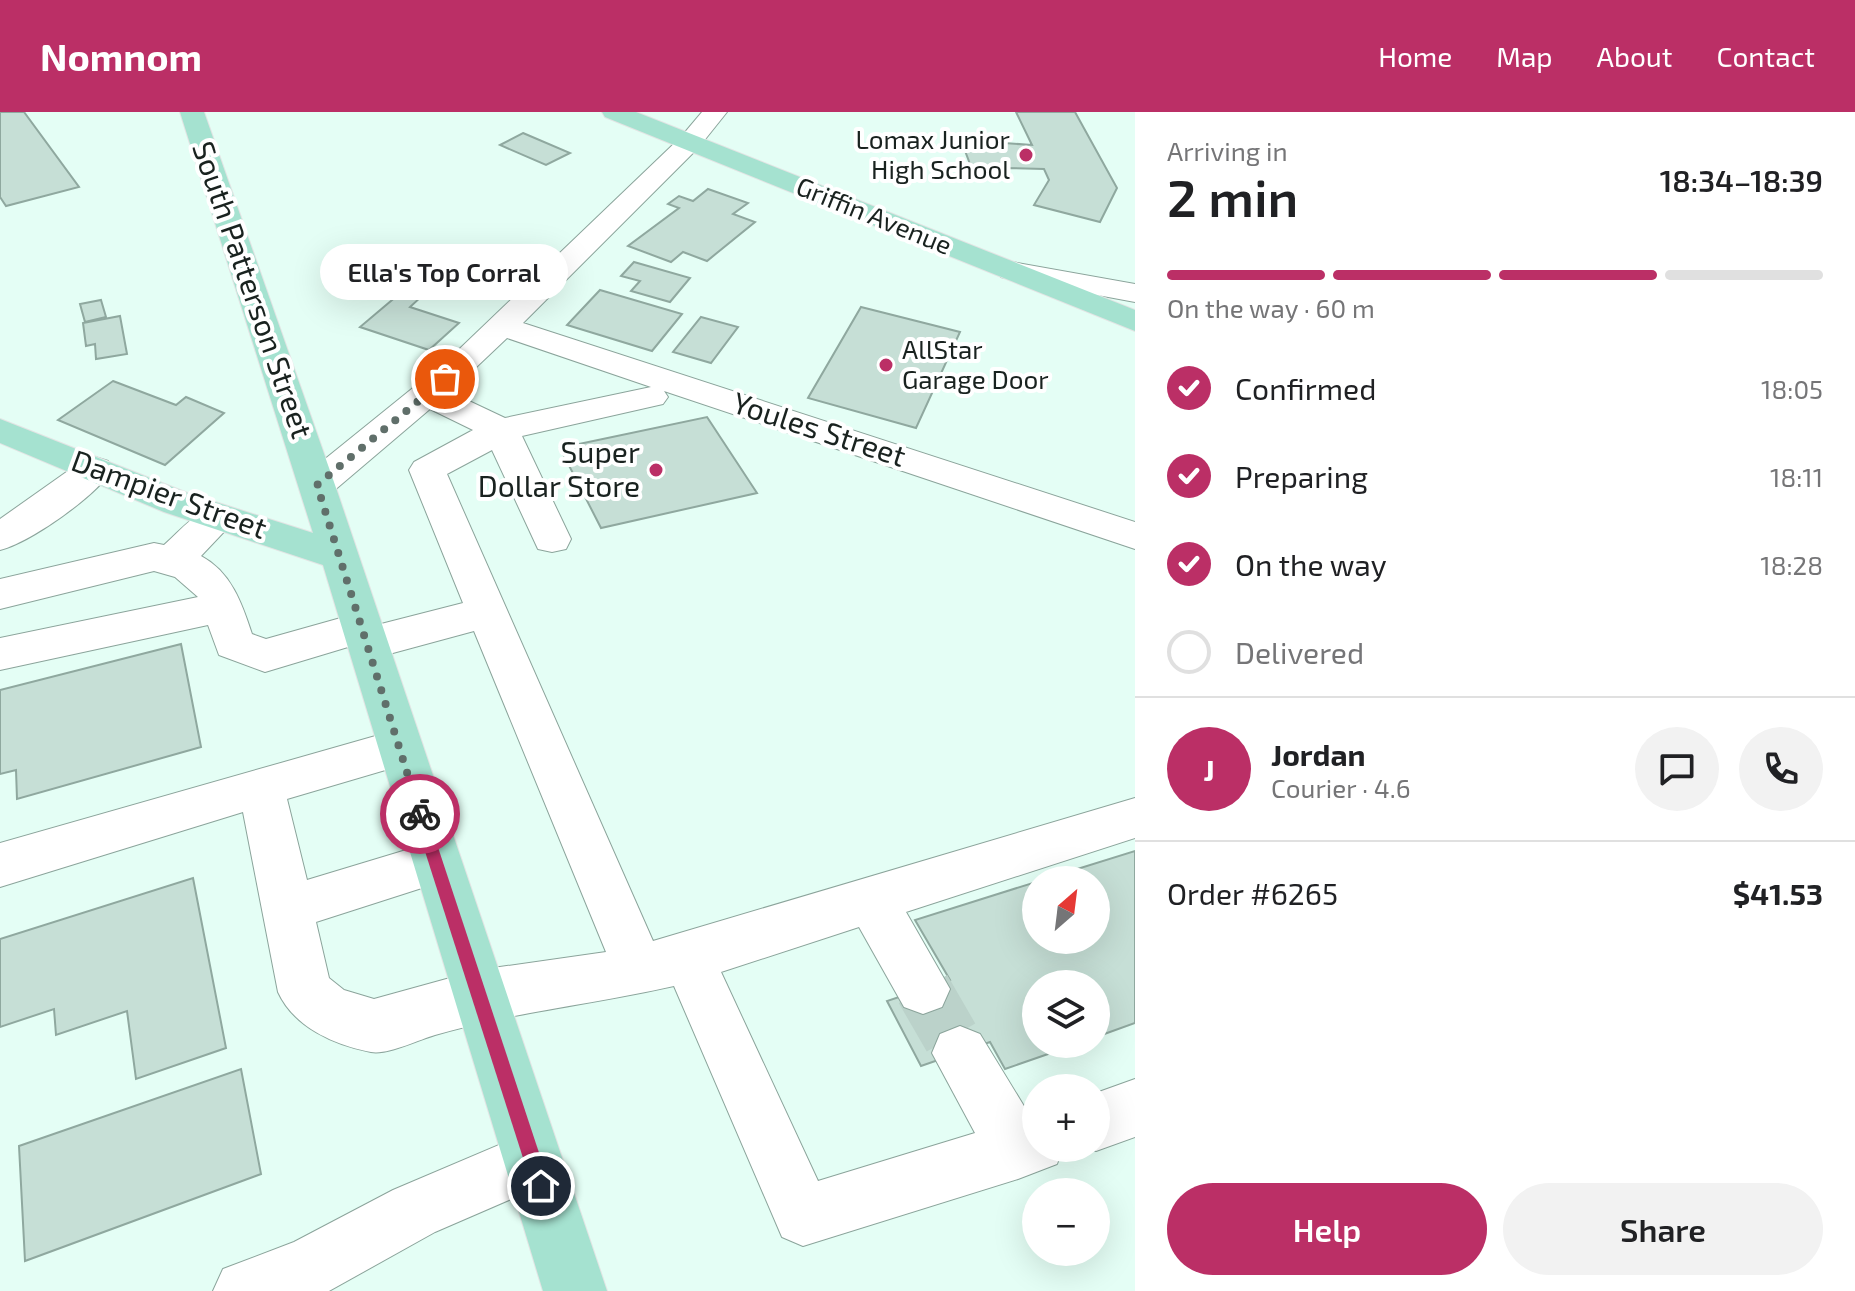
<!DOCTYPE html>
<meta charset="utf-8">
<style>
:root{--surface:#fff;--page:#f2f2f2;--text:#202124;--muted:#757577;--line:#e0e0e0;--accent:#bb2f66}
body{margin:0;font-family:"Exo 2",sans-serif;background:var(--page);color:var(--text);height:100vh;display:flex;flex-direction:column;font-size:30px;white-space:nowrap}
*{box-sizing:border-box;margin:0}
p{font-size:26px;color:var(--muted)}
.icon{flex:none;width:44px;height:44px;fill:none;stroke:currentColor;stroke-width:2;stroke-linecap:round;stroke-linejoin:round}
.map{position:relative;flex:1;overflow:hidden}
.sheet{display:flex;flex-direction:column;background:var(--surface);width:720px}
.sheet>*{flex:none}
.needle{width:52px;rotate:28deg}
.tools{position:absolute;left:1022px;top:754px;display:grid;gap:16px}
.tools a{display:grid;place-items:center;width:88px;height:88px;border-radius:50%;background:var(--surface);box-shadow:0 8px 32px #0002;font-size:40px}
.pin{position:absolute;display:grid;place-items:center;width:68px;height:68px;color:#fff;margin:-34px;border:4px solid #fff;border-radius:50%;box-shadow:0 2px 8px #0007}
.courier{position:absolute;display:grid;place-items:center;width:80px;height:80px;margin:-40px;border:6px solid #bb2f66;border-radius:50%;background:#fff;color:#222;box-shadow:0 2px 10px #0007}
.bubble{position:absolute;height:56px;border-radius:28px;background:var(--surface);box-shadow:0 8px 32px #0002;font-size:26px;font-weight:600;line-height:56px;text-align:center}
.head em{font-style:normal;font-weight:600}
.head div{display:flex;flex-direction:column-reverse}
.head{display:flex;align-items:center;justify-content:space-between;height:136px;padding:0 32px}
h1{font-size:52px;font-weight:600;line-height:60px}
.bar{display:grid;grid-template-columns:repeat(4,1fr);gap:12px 8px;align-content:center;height:96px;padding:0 32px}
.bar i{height:10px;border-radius:6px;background:var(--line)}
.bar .on{background:var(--accent)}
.bar p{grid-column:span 4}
.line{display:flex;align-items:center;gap:20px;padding:0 32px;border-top:2px solid var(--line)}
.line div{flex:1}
.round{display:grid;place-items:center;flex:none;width:84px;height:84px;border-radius:42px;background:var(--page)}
ol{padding:0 32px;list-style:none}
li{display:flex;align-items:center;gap:24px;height:88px}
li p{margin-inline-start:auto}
li .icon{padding:8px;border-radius:50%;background:var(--accent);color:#fff;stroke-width:4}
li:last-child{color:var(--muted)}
li i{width:44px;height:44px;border:4px solid var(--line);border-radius:50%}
.cta{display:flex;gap:16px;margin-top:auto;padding:16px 32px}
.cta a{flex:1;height:92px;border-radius:48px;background:var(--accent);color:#fff;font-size:32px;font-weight:600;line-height:92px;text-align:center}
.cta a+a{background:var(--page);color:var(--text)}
header{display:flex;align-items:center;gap:48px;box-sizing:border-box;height:112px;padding:0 40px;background:var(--accent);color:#fff}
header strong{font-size:38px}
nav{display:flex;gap:44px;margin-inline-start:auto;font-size:28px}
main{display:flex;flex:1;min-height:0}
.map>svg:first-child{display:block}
.building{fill:#c6dfd6;stroke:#8fa89f;stroke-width:2}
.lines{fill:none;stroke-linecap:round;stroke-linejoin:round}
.minor-tunnel{stroke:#bbd2ca;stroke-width:56;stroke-dasharray:56 28;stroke-linecap:butt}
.minor-casing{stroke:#8ba49b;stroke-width:2}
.major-casing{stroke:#e3e4e4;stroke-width:2}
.minor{fill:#fff;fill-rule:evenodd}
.major{fill:#a5e2d0;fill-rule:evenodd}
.route{fill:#bb2f66}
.done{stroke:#606f6a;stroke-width:8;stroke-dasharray:0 14.4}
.poi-dot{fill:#bb2f66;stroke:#fff;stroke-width:3}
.labels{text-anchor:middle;stroke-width:8;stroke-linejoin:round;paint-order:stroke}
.far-poi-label{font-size:26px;fill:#19221f;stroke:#fff;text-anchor:end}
.far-street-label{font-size:26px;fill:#19221f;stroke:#fff}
.street-label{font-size:30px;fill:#19221f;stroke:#fff}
.poi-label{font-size:30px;fill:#19221f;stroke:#fff;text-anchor:end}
</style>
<header>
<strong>Nomnom</strong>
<nav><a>Home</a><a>Map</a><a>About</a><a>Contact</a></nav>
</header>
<main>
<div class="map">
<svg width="1135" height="1179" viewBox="0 0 1135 1179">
<rect width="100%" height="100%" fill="#e4fef5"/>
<g class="building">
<path d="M0,0H24L79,75L6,94L0,85Z"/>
<path d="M1016,0H1075L1117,76L1100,110L1034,93L1049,68L1044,57L1003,56L1005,61L973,60L961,28L1032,33Z"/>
<path d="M523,21L570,41L546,53L500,33Z"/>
<path d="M708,77L748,91L733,102L755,110L707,149L683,140L671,150L628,134L679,96L668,92L679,84L693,89Z"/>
<path d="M634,150L690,166L670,190L631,179L640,169L621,164Z"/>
<path d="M404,178L422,184L410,195L459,211L429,238L360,215Z"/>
<path d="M600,178L682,202L652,239L567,213Z"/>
<path d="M101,188L106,205L85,210L80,192Z"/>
<path d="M861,195L960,220L916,316L808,286Z"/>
<path d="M120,204L127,242L96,247L95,232L86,234L83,211Z"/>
<path d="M701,205L738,215L711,251L673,240Z"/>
<path d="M113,269L176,293L186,285L224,301L165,353L58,308Z"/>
<path d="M707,305L757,381L601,416L560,336Z"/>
<path d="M181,532L201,635L17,687L16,658L0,662V578Z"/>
<path d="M1135,739V911L1096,925V872H1036V932H1077L1005,957L990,930L921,954L887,889L950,868L915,808L1036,770V828H1096V768H1042Z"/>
<path d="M193,766L226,936L136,967L127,899L56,923L54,897L0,915V827Z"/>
<path d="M241,957L261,1062L25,1149L19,1034Z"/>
</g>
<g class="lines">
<path class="minor-tunnel" d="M923,877L960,941"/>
<defs>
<g id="minor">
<path d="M702,0H727L699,35L523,211L1135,410V437L664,279L668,285L663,292L522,324L571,427L566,437L552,440L538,437L492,338L447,362L653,829L1135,686V726L906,800L950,877L942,895L923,902L904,895L859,815L721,860L818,1069L975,1021L932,941L940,922L960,914L980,922L1030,1004L1036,1002V1036H1063L1057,1052L1018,1067L803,1134L782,1125L674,874C595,892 513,900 435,923C418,928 388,943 371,940C334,933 294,915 278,880L243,700L0,775V731L400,617L416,623L423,636L416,649L287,687L307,768L436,729L453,736L461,751L453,766L316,810L329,866L344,878L374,887L479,858L606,840L474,519L367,548L352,543L348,535L265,560L219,543L208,513L0,558V526L198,485L175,465L154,459L0,497V467L154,431L164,433C185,415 203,388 232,396L238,405L201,444C231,460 242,491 252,522L266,527L362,500L377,504L381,512L463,491L409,358L414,350L473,318L430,297L330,382L317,385L304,382L299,373L304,364L450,246L681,25ZM507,226L651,275L505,306L450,280Z"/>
<path d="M1012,150L1135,172V190L1001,165L997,159L1001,153Z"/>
<path d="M95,345L108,349L113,357C96,384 31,430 0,438V407L82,349Z"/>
<path d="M1135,967V1025L1096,1039L1089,1036H1096V981Z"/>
<path d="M532,1019L553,1027L561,1048L553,1069L435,1120L329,1179H213L223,1157L294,1130L393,1078Z"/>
</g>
<g id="major">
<path d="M180,0H204L335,373L607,1179H543L323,453L164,400L0,331V307L190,382L313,421Z"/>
<path d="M602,0H636L1135,198V219L605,5Z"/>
</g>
</defs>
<use href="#minor" class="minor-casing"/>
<use href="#major" class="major-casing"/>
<use href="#minor" class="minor"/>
<use href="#major" class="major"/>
</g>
<path class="route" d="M420,696L427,702L550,1074L541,1083L532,1074L413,702Z"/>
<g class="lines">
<path class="done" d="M420,702L317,373L445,267"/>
</g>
<g class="poi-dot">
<circle cx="1026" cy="43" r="8"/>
<circle cx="886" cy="253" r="8"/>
<circle cx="656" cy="358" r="8"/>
</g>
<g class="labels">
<g class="far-poi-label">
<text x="1010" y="37">Lomax Junior<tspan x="1010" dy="30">High School</tspan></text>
<text x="902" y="247" text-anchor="start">AllStar<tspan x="902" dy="30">Garage Door</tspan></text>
</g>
<g class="far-street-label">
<text transform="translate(874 104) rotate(22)" y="9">Griffin Avenue</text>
</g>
<g class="street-label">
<text transform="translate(252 178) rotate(71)" y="10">South Patterson Street</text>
<text transform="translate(819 318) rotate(18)" y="10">Youles Street</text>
<text transform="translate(169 383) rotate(20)" y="10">Dampier Street</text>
</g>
<g class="poi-label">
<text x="640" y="351">Super<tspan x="640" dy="34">Dollar Store</tspan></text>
</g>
</g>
</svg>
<div class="tools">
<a><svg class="needle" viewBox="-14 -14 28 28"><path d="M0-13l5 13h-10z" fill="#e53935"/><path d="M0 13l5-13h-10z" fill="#757577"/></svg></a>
<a><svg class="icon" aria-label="layers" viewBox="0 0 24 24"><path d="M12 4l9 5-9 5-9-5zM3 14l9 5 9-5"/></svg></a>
<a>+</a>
<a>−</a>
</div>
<div class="pin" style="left:445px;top:267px;background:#ea580c"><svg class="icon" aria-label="bag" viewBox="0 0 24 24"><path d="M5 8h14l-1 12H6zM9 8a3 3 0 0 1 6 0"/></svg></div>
<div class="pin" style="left:541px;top:1074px;background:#1f2937"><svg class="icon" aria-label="home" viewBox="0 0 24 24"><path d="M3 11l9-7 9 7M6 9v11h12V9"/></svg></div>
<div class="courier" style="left:420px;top:702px"><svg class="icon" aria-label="bike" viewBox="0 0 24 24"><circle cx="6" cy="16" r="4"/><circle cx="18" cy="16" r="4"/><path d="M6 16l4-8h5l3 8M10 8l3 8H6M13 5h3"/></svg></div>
<div class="bubble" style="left:320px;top:132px;width:248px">Ella's Top Corral</div>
</div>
<section class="sheet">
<div class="head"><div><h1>2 min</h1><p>Arriving in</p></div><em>18:34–18:39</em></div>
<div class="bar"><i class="on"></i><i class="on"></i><i class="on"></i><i></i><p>On the way · 60 m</p></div>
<ol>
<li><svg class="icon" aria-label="check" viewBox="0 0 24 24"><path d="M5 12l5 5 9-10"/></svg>Confirmed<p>18:05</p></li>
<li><svg class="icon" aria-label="check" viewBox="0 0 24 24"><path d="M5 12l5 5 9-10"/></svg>Preparing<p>18:11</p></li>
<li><svg class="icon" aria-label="check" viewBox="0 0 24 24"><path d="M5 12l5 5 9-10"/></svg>On the way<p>18:28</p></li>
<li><i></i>Delivered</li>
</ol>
<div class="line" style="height:144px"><b class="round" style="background:var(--accent);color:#fff">J</b><div><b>Jordan</b><p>Courier · 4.6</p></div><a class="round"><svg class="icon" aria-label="chat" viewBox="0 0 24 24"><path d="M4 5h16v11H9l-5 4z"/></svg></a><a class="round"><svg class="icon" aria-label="phone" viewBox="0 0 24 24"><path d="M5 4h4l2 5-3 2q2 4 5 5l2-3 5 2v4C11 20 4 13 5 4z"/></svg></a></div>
<div class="line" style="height:104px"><div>Order #6265</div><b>$41.53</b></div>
<div class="cta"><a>Help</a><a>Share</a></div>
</section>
</main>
